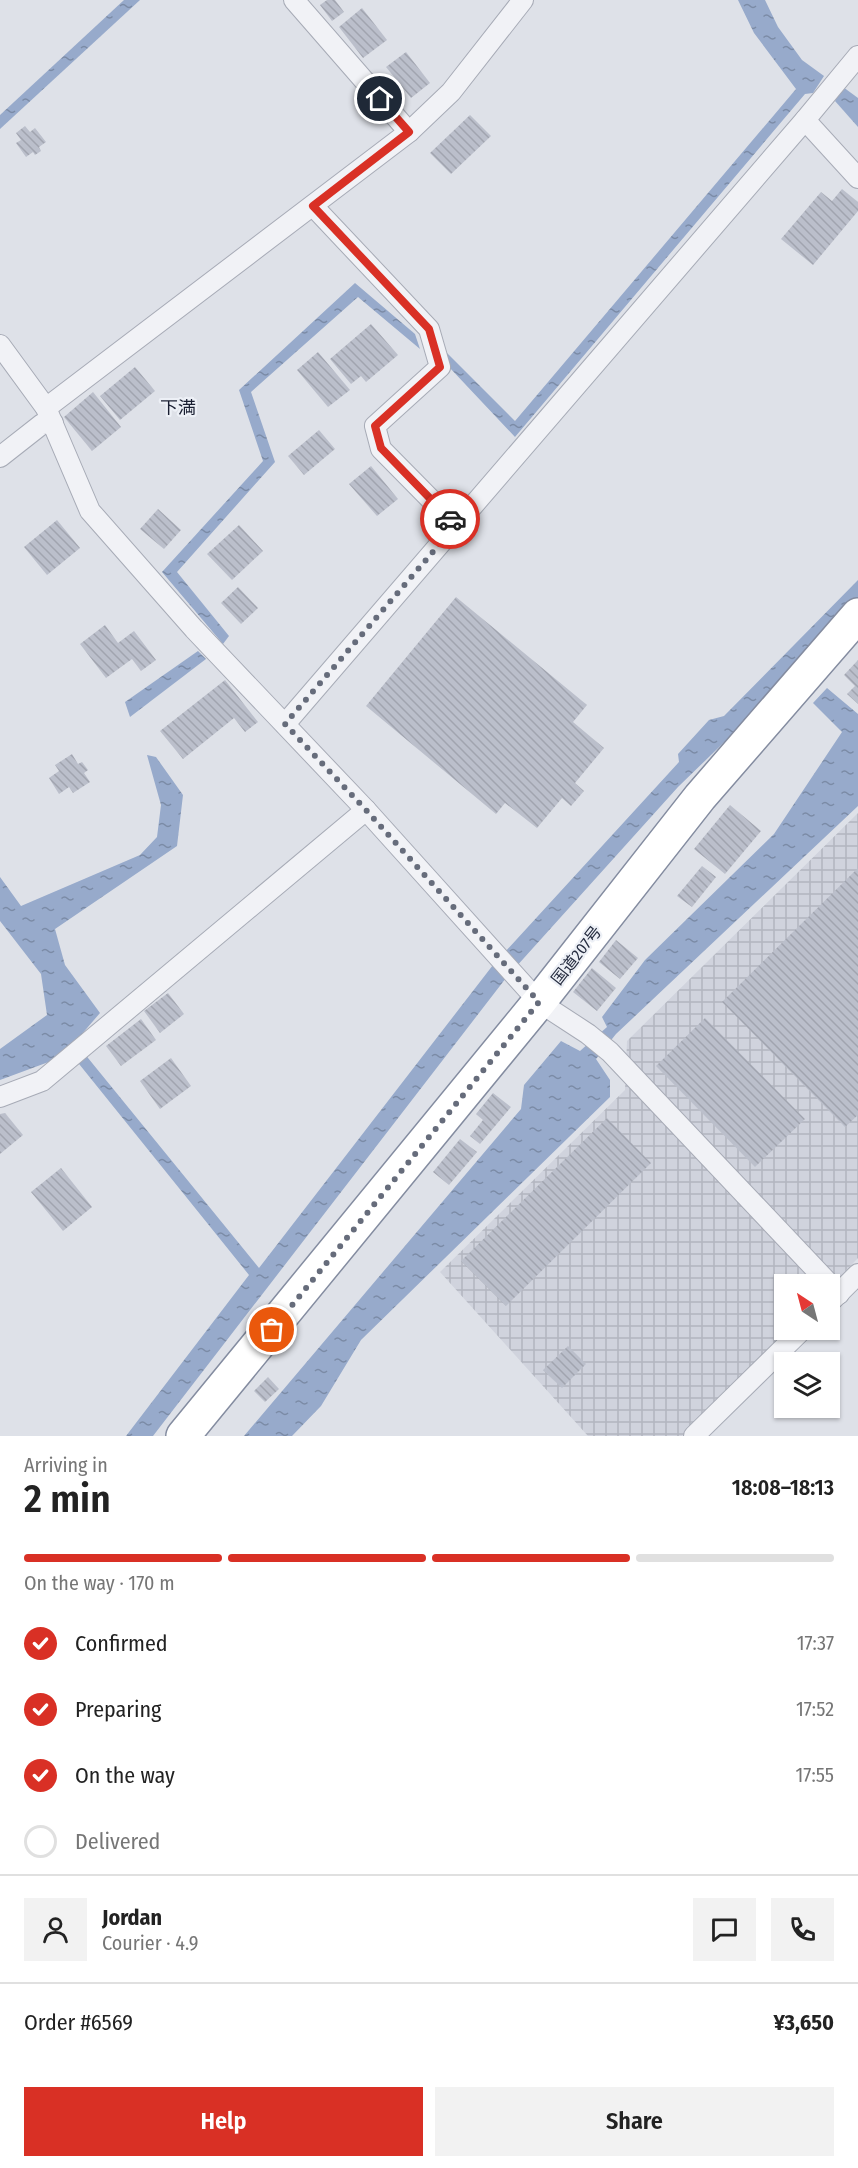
<!DOCTYPE html>
<meta charset="utf-8">
<style>
:root{--surface:#fff;--page:#f2f2f2;--text:#222;--muted:#767676;--line:#e0e0e0;--accent:#d93025}
body{margin:0;font-family:"Fira Sans Condensed","Noto Sans JP",sans-serif;background:var(--page);color:var(--text);height:100vh;display:flex;flex-direction:column;font-size:22px;white-space:nowrap}
*{box-sizing:border-box;margin:0}
p{font-size:20px;color:var(--muted)}
.icon{flex:none;width:33px;height:33px;fill:none;stroke:currentColor;stroke-width:2;stroke-linecap:round;stroke-linejoin:round}
.map{position:relative;height:1436px;overflow:hidden}
.drawer{display:flex;flex-direction:column;background:var(--surface);flex:1}
.drawer>*{flex:none}
.needle{width:39px;rotate:324deg}
.buttons{position:absolute;left:774px;top:1274px;display:grid;gap:12px}
.buttons a{display:grid;place-items:center;width:66px;height:66px;border-radius:0px;background:var(--surface);box-shadow:0 2px 4px #0004;font-size:30px}
.pin{position:absolute;display:grid;place-items:center;width:51px;height:51px;color:#fff;margin:-26px;border:3px solid #fff;border-radius:50%;box-shadow:0 2px 6px #0007}
.courier{position:absolute;display:grid;place-items:center;width:60px;height:60px;margin:-30px;border:4px solid #d93025;border-radius:50%;background:#fff;color:#222;box-shadow:0 2px 8px #0007}
.head em{font-style:normal;font-weight:600}
.head div{display:flex;flex-direction:column-reverse}
.head{display:flex;align-items:center;justify-content:space-between;height:102px;padding:0 24px}
h1{font-size:39px;font-weight:600;line-height:45px}
.bar{display:grid;grid-template-columns:repeat(4,1fr);gap:9px 6px;align-content:center;height:72px;padding:0 24px}
.bar i{height:8px;border-radius:4px;background:var(--line)}
.bar .current{background:var(--accent)}
.bar p{grid-column:span 4}
.line{display:flex;align-items:center;gap:15px;padding:0 24px;border-top:2px solid var(--line)}
.line div{flex:1}
.round{display:grid;place-items:center;flex:none;width:63px;height:63px;border-radius:0px;background:var(--page)}
ol{padding:0 24px;list-style:none}
li{display:flex;align-items:center;gap:18px;height:66px}
li p{margin-inline-start:auto}
li .icon{padding:6px;border-radius:50%;background:var(--accent);color:#fff;stroke-width:4}
li:last-child{color:var(--muted)}
li i{width:33px;height:33px;border:3px solid var(--line);border-radius:50%}
.button{display:flex;gap:12px;margin-top:auto;padding:12px 24px}
.button a{flex:1;height:69px;border-radius:0px;background:var(--accent);color:#fff;font-size:24px;font-weight:600;line-height:69px;text-align:center}
.button a+a{background:var(--page);color:var(--text)}
.map>svg:first-child{display:block}
.industrial{fill:url(#industrial-grid)}
.water{fill:url(#water-ripples)}
.building{fill:url(#building-back-hatch)}
.lines{fill:none;stroke-linecap:round;stroke-linejoin:round}
.street-casing{stroke:#a7abb6;stroke-width:22}
.highway-casing{stroke:#848ca0;stroke-width:36}
.street{stroke:#f1f2f6;stroke-width:20}
.highway{stroke:#fff;stroke-width:33}
.done{stroke:#666c7b;stroke-width:6;stroke-dasharray:0 10.8}
.route{stroke:#d93025;stroke-width:8}
.labels{text-anchor:middle;stroke-width:4.5;stroke-linejoin:round;paint-order:stroke}
.street-label{font-size:16px;fill:#262d40;stroke:#edf0f6}
.neighbourhood-label{font-size:18px;fill:#191e31;stroke:#edf0f6}
</style>
<div class="map">
<svg width="858" height="1436" viewBox="0 0 858 1436">
<defs>
<pattern id="industrial-grid" width="8" height="8" patternUnits="userSpaceOnUse" patternTransform="scale(1.5)"><rect width="8" height="8" fill="#d0d3dd"/><path d="M0 4h8M4 0v8" fill="none" stroke="#b2b5bf"/></pattern>
<pattern id="water-ripples" width="26" height="14" patternUnits="userSpaceOnUse" patternTransform="scale(1.5)"><rect width="26" height="14" fill="#97aacb"/><path d="M2 4q2-2 4 0t4 0M15 11q2-2 4 0t4 0" fill="none" stroke="#7b8ba6"/></pattern>
<pattern id="building-back-hatch" width="6" height="6" patternUnits="userSpaceOnUse" patternTransform="scale(1.5)"><rect width="6" height="6" fill="#bbbfcb"/><path d="M-1 5l2 2M0 0l6 6M5-1l2 2" fill="none" stroke="#a1a4af"/></pattern>
</defs>
<rect width="100%" height="100%" fill="#dee1e8"/>
<path class="industrial" d="M858,813V1258L830,1287V1284H784V1329H788L682,1436H588L440,1272L625,1090L627,1041Z"/>
<g class="water">
<path d="M124,0H140L0,129V115Z"/>
<path d="M738,0H765L778,27L802,60L824,76L813,93L805,94L515,437L449,367L445,351L515,421L796,89L754,33Z"/>
<path d="M843,87L858,98V127L835,101Z"/>
<path d="M355,283L415,334L420,349L358,297L251,392L275,462L177,572L229,636L223,644L162,572L263,461L239,390Z"/>
<path d="M858,580V602L778,690L678,787L506,978L153,1436H126L249,1275L67,1049L54,1060L0,1080V1049L47,1015L41,974L0,921V877L21,906L140,855L157,837L161,805L147,755L156,757L183,795L177,846L55,929L65,965L100,1013L75,1042L259,1268L493,965L679,762L678,754L709,720L724,716Z"/>
<path d="M198,651L206,659L130,717L125,702Z"/>
<path d="M827,688L858,714V806L616,1034L596,1059L610,1080V1097L361,1340L321,1406L292,1436H244L521,1109L524,1085L561,1041L580,1051L607,1027L602,1017L645,960L774,834L842,732L813,703Z"/>
</g>
<g class="building">
<path d="M327,0H335L344,12L332,21L320,5Z"/>
<path d="M362,8L387,40L363,58L339,27Z"/>
<path d="M406,52L430,83L411,98L386,67Z"/>
<path d="M470,115L491,136L451,174L430,153Z"/>
<path d="M25,126L30,132L35,128L46,142L39,147L41,151L35,155L33,152L26,157L16,143L21,140L16,133Z"/>
<path d="M842,189L858,202V211L813,265L781,239L821,192L832,201Z"/>
<path d="M371,324L398,355L366,382L361,376L351,384L330,359Z"/>
<path d="M318,352L350,390L328,407L297,370Z"/>
<path d="M135,367L155,391L120,420L100,396Z"/>
<path d="M93,392L121,427L92,451L64,417Z"/>
<path d="M319,430L335,449L304,475L288,456Z"/>
<path d="M371,466L398,499L377,516L349,484Z"/>
<path d="M158,509L181,530L164,549L140,529Z"/>
<path d="M57,520L80,548L47,575L24,547Z"/>
<path d="M239,525L263,551L232,580L207,554Z"/>
<path d="M238,587L258,608L241,624L221,603Z"/>
<path d="M456,597L587,705L573,722L604,748L575,783L584,791L571,806L562,798L537,828L505,803L496,814L366,706Z"/>
<path d="M105,625L118,643L134,631L156,660L141,671L132,659L106,678L80,644Z"/>
<path d="M858,660V704L847,694L855,686L844,675Z"/>
<path d="M225,680L258,722L245,732L234,718L183,759L160,731Z"/>
<path d="M72,754L78,764L82,762L88,770L84,773L90,782L73,793L69,787L59,794L49,778L59,771L55,765Z"/>
<path d="M730,805L761,831L725,874L694,849Z"/>
<path d="M702,866L716,877L692,907L677,896Z"/>
<path d="M858,868V1115L845,1127L722,1002Z"/>
<path d="M616,940L638,958L620,979L599,962Z"/>
<path d="M592,968L616,988L597,1011L573,992Z"/>
<path d="M168,993L184,1014L160,1033L144,1011Z"/>
<path d="M705,1018L805,1119L755,1167L656,1066Z"/>
<path d="M141,1019L156,1040L121,1066L106,1046Z"/>
<path d="M171,1058L191,1086L160,1109L140,1081Z"/>
<path d="M493,1093L511,1107L480,1144L470,1136L483,1120L476,1114Z"/>
<path d="M5,1113L23,1135L0,1154V1114Z"/>
<path d="M607,1118L651,1163L506,1306L461,1261Z"/>
<path d="M460,1139L477,1152L449,1185L433,1172Z"/>
<path d="M61,1168L92,1207L63,1231L31,1192Z"/>
<path d="M568,1346L586,1364L562,1388L543,1370Z"/>
<path d="M268,1377L279,1389L265,1402L254,1391Z"/>
</g>
<g class="lines">
<defs>
<g id="street">
<path d="M294,0L409,132"/>
<path d="M805,120L858,178"/>
<path d="M313,206L429,329L440,367L375,426L381,449L456,525"/>
<path d="M0,345L46,408L90,511L194,629L366,810L539,1002L588,1034L610,1052L839,1294"/>
<path d="M46,408L409,132L451,92L523,0"/>
<path d="M0,457L42,424L53,423"/>
<path d="M285,724L805,120L858,56"/>
<path d="M0,1097L42,1081L366,810"/>
<path d="M830,1302L858,1274"/>
<path d="M694,1436L803,1329"/>
</g>
<path id="highway" d="M183,1436L539,1002L700,797L858,615"/>
</defs>
<use href="#street" class="street-casing"/>
<use href="#highway" class="highway-casing"/>
<use href="#street" class="street"/>
<use href="#highway" class="highway"/>
</g>
<g class="lines">
<path class="done" d="M272,1330L539,1002L366,810L285,724L456,525L450,519"/>
<path class="route" d="M380,99L409,132L313,206L429,329L440,367L375,426L381,448L450,519"/>
</g>
<g class="labels">
<g class="street-label">
<text transform="translate(576 955) rotate(-52)" y="6">国道207号</text>
</g>
<g class="neighbourhood-label">
<text x="178" y="414">下満</text>
</g>
</g>
</svg>
<div class="buttons">
<a><svg class="needle" viewBox="-14 -14 28 28"><path d="M0-13l5 13h-10z" fill="#e53935"/><path d="M0 13l5-13h-10z" fill="#767676"/></svg></a>
<a><svg class="icon" aria-label="layers" viewBox="0 0 24 24"><path d="M12 4l9 5-9 5-9-5zM3 14l9 5 9-5"/></svg></a>
</div>
<div class="pin" style="left:272px;top:1330px;background:#ea580c"><svg class="icon" aria-label="bag" viewBox="0 0 24 24"><path d="M5 8h14l-1 12H6zM9 8a3 3 0 0 1 6 0"/></svg></div>
<div class="pin" style="left:380px;top:99px;background:#1f2937"><svg class="icon" aria-label="home" viewBox="0 0 24 24"><path d="M3 11l9-7 9 7M6 9v11h12V9"/></svg></div>
<div class="courier" style="left:450px;top:519px"><svg class="icon" aria-label="car" viewBox="0 0 24 24"><path d="M5 17H2v-5l4-1 3-4h7l3 4 3 1v5h-3M9 17h6M6 11h13"/><circle cx="7" cy="17" r="2"/><circle cx="17" cy="17" r="2"/></svg></div>
</div>
<section class="drawer">
<div class="head"><div><h1>2 min</h1><p>Arriving in</p></div><em>18:08–18:13</em></div>
<div class="bar"><i class="current"></i><i class="current"></i><i class="current"></i><i></i><p>On the way · 170 m</p></div>
<ol>
<li><svg class="icon" aria-label="check" viewBox="0 0 24 24"><path d="M5 12l5 5 9-10"/></svg>Confirmed<p>17:37</p></li>
<li><svg class="icon" aria-label="check" viewBox="0 0 24 24"><path d="M5 12l5 5 9-10"/></svg>Preparing<p>17:52</p></li>
<li><svg class="icon" aria-label="check" viewBox="0 0 24 24"><path d="M5 12l5 5 9-10"/></svg>On the way<p>17:55</p></li>
<li><i></i>Delivered</li>
</ol>
<div class="line" style="height:108px"><a class="round"><svg class="icon" aria-label="person" viewBox="0 0 24 24"><circle cx="12" cy="8" r="4"/><path d="M4 21q1-7 8-7t8 7"/></svg></a><div><b>Jordan</b><p>Courier · 4.9</p></div><a class="round"><svg class="icon" aria-label="chat" viewBox="0 0 24 24"><path d="M4 5h16v11H9l-5 4z"/></svg></a><a class="round"><svg class="icon" aria-label="phone" viewBox="0 0 24 24"><path d="M5 4h4l2 5-3 2q2 4 5 5l2-3 5 2v4C11 20 4 13 5 4z"/></svg></a></div>
<div class="line" style="height:78px"><div>Order #6569</div><b>¥3,650</b></div>
<div class="button"><a>Help</a><a>Share</a></div>
</section>
